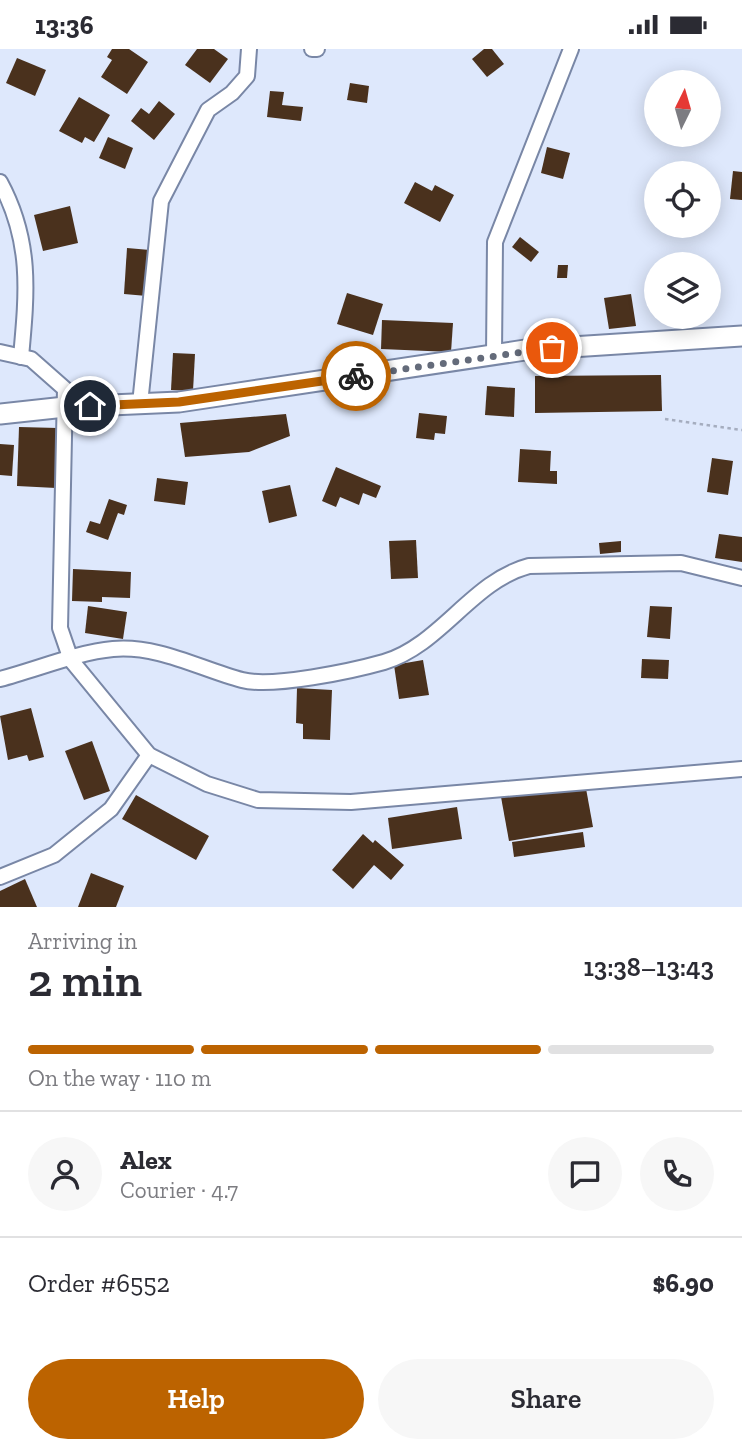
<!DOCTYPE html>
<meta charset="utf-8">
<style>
:root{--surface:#fff;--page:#f7f7f7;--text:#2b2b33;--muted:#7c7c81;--line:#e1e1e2;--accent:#bc6300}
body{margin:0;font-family:"Zilla Slab",serif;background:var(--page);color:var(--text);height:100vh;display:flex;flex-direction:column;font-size:26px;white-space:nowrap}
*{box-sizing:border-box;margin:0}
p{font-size:23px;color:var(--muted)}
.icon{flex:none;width:38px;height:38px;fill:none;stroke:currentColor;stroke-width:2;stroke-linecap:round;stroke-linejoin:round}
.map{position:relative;height:858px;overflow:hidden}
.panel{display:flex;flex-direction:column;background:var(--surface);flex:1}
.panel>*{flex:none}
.needle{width:46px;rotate:5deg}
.controls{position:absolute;left:644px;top:21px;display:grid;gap:14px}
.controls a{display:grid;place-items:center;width:77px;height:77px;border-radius:50%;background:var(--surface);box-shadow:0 4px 18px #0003;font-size:35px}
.pin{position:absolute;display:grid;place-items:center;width:60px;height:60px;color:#fff;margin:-30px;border:4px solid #fff;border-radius:50%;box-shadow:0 2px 7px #0007}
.courier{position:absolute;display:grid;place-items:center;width:70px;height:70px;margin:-35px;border:5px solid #bc6300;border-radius:50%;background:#fff;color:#222;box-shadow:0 2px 9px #0007}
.summary em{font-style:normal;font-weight:600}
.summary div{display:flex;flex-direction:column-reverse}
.summary{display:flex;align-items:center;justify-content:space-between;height:119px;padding:0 28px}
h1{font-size:46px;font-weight:600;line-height:52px}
.bar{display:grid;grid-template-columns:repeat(4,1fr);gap:10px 7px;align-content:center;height:84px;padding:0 28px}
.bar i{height:9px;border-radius:5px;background:var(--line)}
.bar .current{background:var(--accent)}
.bar p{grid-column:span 4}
.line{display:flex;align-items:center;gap:18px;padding:0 28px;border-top:2px solid var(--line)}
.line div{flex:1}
.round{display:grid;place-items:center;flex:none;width:74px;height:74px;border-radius:37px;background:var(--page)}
.action{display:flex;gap:14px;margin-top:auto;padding:14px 28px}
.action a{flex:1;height:80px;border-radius:42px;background:var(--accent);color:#fff;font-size:28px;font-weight:600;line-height:80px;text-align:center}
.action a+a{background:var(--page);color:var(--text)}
.status{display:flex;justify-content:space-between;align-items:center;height:49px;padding:0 35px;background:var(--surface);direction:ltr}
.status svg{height:19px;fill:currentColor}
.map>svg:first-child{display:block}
.building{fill:#4a311d}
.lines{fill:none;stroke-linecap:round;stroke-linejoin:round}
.street-casing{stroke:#7987a6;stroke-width:18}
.secondary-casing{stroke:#7987a6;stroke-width:23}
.path{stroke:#a5adbf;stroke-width:2.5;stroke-dasharray:3.5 3.5;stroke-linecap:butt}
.street{stroke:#fff;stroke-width:14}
.secondary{stroke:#fff;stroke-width:19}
.done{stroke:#646b7a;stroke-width:7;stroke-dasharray:0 12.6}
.route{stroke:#bc6300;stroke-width:9}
</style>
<div class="status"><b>13:36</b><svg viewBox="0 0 49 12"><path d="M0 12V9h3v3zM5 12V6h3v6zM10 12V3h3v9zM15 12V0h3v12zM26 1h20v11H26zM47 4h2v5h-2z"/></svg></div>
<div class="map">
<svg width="742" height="858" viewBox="0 0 742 858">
<rect width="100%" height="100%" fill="#dee8fc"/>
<g class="building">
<path d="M112,0H129L148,13L127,45L101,28L112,11L107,8Z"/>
<path d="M197,0H214L228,10L210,34L185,16Z"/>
<path d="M484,0H492L504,15L487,28L472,10Z"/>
<path d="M17,9L46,21L35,47L6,34Z"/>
<path d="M350,34L369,37L367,54L347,51Z"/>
<path d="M270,42L284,43L282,56L303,58L301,72L267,68Z"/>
<path d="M79,48L110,66L94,93L85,88L82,94L59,82Z"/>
<path d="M159,52L175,65L154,91L131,72L141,59L149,65Z"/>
<path d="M108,88L133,99L125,120L99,109Z"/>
<path d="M547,98L570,104L563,130L541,124Z"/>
<path d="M733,122L742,123V151L730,150Z"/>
<path d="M415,133L432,142L435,136L454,146L440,173L404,154Z"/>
<path d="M70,157L78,194L43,202L34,166Z"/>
<path d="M520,188L539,203L531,213L512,198Z"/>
<path d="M127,199L150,201L147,247L124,245Z"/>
<path d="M558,216H568L567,229H557Z"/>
<path d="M347,244L383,255L373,286L337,275Z"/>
<path d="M631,245L636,277L609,280L604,249Z"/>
<path d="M382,271L453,274L451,303L381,300Z"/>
<path d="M173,304L195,305L193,342L171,341Z"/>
<path d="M661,326L662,362L535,364V327Z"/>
<path d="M487,337L515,339L514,368L485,366Z"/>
<path d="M419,364L447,367L445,385L435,384L434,391L416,389Z"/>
<path d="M286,365L290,387L249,403L185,408L180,374Z"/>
<path d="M19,378L58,379L56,439L17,437Z"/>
<path d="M0,395L14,396L12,427L0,426Z"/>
<path d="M520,400L551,402L550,422H557V435L518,433Z"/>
<path d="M712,409L733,412L728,446L707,443Z"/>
<path d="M336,418L381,437L376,449L363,444L359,456L340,448L336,458L322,452Z"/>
<path d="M157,429L188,433L185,456L154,452Z"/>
<path d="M290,436L297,467L269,474L262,442Z"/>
<path d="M109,450L127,456L124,466L118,464L108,491L86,483L90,472L100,475Z"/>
<path d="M719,485L742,488V513L715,509Z"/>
<path d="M416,491L418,529L391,530L389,492Z"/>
<path d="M621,492V503L600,505L599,494Z"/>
<path d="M73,520L131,523L130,549L102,548V553L72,552Z"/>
<path d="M88,557L127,563L123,590L85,584Z"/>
<path d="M650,557L672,558L670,590L647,588Z"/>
<path d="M642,610L669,611L668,630L641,629Z"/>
<path d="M423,611L429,646L399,650L394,616Z"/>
<path d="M297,639L332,641L330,691L303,690V675L296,674Z"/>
<path d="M31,659L44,708L29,712L27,706L8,711L0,667Z"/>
<path d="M92,692L110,742L84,751L65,702Z"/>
<path d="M585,734L593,778L509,792L501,748Z"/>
<path d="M136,746L209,787L196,811L122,770Z"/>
<path d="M457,758L462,790L392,800L388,769Z"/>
<path d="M583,783L585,798L514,808L512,793Z"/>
<path d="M363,785L373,794L375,791L404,816L391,831L374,816L353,840L332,821Z"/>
<path d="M91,824L124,837L116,858H78Z"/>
<path d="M25,830L37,858H0V842Z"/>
</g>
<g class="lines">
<defs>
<g id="street">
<path d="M312,0H317"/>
<path d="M0,133C32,192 27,243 21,308"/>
<path d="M0,303L31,310L65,340L60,579L71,611L149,706L207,735L258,751L351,753L742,720"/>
<path d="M494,306L495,193L571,0"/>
<path d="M140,355L161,152L208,61L232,44L247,27L249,0"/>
<path d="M0,630C35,621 78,603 113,600C159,596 200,620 242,631C272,639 352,622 384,613C441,596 472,532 529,517L681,514L742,529"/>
<path d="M0,828L54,806L111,760L149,706"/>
</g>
<path id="secondary" d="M0,365L65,358L179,353L525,301L742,287"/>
</defs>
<use href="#street" class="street-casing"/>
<use href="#secondary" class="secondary-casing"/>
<path class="path" d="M665,370L742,381"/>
<use href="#street" class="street"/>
<use href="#secondary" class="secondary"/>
</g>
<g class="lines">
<path class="done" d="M356,327L552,299"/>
<path class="route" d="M90,357L179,353L356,327"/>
</g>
</svg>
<div class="controls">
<a><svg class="needle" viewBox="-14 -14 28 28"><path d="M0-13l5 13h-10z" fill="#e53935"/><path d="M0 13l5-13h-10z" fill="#7c7c81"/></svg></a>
<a><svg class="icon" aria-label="locate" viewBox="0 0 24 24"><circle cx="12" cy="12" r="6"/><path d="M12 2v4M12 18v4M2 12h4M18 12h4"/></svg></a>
<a><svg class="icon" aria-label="layers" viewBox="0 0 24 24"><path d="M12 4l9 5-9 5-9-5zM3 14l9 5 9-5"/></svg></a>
</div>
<div class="pin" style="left:552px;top:299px;background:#ea580c"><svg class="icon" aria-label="bag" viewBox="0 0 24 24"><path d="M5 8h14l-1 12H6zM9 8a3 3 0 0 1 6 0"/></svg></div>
<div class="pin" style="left:90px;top:357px;background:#1f2937"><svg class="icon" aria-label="home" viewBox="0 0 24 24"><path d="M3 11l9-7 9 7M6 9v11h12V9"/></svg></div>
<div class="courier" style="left:356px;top:327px"><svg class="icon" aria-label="bike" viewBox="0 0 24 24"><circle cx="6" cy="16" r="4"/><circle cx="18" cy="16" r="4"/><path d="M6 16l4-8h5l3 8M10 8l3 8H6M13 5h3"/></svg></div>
</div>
<section class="panel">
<div class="summary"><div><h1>2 min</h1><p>Arriving in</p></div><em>13:38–13:43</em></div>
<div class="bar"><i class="current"></i><i class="current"></i><i class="current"></i><i></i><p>On the way · 110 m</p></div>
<div class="line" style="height:126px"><a class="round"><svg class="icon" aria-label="person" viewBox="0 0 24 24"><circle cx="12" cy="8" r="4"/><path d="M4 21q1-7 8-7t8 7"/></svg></a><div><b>Alex</b><p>Courier · 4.7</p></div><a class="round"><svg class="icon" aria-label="chat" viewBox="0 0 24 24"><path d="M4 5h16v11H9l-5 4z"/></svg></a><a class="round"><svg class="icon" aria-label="phone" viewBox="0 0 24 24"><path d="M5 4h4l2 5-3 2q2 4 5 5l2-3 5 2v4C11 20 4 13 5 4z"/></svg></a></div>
<div class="line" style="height:91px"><div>Order #6552</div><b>$6.90</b></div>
<div class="action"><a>Help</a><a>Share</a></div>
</section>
